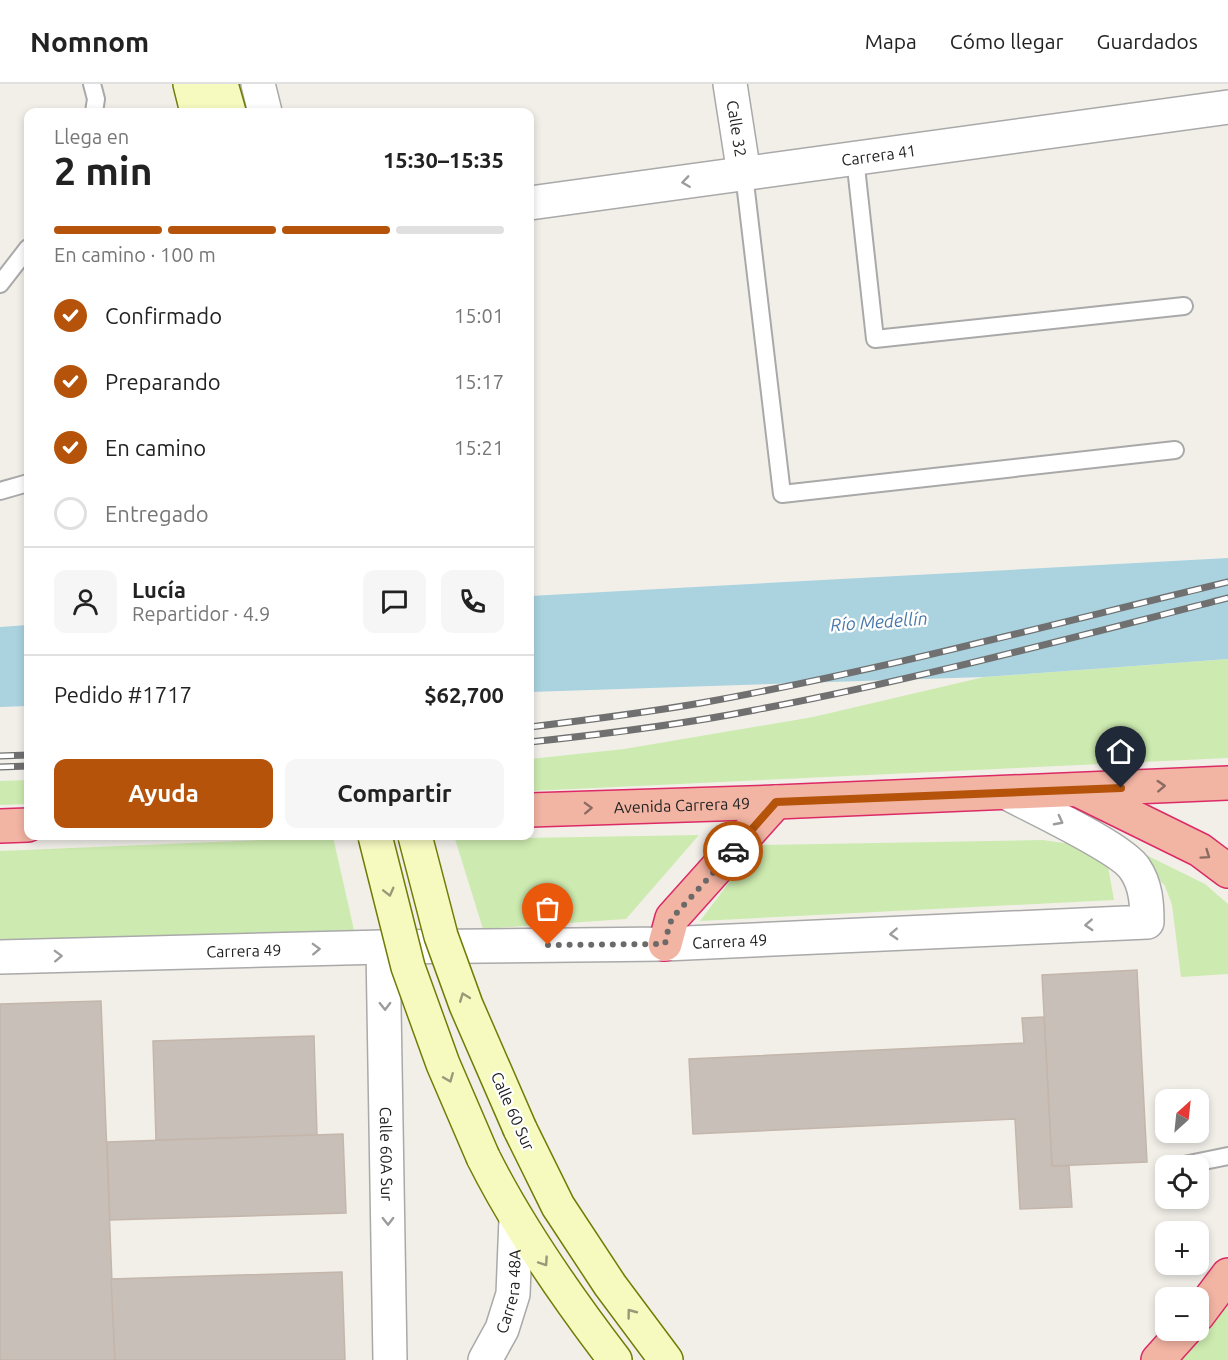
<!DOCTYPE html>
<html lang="es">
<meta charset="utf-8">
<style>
:root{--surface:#fff;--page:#f6f6f6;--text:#222;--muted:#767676;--line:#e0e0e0;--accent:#b45309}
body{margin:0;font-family:Ubuntu,sans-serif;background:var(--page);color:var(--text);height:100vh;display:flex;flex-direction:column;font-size:22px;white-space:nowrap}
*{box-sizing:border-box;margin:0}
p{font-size:20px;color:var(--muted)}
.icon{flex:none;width:33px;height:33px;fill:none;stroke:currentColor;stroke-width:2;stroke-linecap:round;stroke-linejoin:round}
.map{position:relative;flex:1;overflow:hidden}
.drawer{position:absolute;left:24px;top:24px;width:510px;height:732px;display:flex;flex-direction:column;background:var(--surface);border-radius:12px;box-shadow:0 3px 9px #0003}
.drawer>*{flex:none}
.needle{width:39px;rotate:27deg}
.buttons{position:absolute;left:1155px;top:1005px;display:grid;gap:12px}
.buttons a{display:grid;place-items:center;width:54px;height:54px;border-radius:12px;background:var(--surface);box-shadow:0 3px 9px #0003;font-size:30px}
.pin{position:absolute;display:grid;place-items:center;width:51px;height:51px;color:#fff;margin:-62px -26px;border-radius:50% 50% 50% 0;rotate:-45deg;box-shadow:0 0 6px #0007}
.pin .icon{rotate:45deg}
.courier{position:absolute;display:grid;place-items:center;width:60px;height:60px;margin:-30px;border:4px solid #b45309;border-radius:50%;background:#fff;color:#222;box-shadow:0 2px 8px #0007}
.summary em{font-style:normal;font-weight:600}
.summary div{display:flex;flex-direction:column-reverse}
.summary{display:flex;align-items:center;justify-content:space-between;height:102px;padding:0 30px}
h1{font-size:39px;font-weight:600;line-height:45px}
.bar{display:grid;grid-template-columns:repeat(4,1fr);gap:9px 6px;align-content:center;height:72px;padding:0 30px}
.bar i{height:8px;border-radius:4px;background:var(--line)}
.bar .current{background:var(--accent)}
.bar p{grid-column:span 4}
.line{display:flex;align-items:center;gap:15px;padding:0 30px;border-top:2px solid var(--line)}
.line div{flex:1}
.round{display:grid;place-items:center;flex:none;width:63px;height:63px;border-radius:12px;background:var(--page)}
ol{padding:0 30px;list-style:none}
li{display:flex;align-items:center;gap:18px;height:66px}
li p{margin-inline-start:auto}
li .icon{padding:6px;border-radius:50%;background:var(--accent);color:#fff;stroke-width:4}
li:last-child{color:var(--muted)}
li i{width:33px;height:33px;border:3px solid var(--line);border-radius:50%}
.action{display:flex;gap:12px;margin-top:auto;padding:12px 30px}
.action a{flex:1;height:69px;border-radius:12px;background:var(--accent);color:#fff;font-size:24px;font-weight:600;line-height:69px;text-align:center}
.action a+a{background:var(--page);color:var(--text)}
header{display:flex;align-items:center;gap:36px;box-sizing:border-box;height:84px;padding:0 30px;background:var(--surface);border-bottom:2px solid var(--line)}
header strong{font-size:28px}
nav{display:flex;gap:33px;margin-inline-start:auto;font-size:21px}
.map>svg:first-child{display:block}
.grass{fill:#cdebb0}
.water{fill:#aad3df}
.building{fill:#c7bfb8;stroke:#c4b6ab;stroke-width:1.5}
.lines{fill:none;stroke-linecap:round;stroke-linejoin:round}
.service-casing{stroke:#a9a9a9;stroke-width:20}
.minor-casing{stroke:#a9a9a9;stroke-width:36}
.secondary-casing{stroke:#707d05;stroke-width:36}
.trunk-casing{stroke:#dc2a67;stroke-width:36}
.service{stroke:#fff;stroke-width:16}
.minor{stroke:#fff;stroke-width:33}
.secondary{stroke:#f7fabf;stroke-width:33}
.trunk{stroke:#f2b4a3;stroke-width:33}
.rail-casing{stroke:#707070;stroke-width:7}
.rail{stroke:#fff;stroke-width:4.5;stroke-dasharray:14;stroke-linecap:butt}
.secondary-bridge-casing{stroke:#707d05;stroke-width:36;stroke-linecap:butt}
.secondary-bridge{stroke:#f7fabf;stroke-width:33}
.oneway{stroke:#9c9c9c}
.oneway2{stroke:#8a6b62}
.oneway3{stroke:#979978}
.done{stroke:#6b6a68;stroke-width:6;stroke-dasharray:0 10.8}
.route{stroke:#b45309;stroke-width:8}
.labels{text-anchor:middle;stroke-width:4.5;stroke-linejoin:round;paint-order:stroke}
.street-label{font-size:16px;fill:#222;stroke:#fff}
.water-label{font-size:18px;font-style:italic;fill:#4a7aab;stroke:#fff}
</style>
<header>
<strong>Nomnom</strong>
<nav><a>Mapa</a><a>Cómo llegar</a><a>Guardados</a></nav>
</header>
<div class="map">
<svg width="1228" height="1276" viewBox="0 0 1228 1276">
<rect width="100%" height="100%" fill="#f2efe9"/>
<g class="grass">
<path d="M1228,575V674L530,707V675L624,665L813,633L984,593Z"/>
<path d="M28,696V720L0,721V697Z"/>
<path d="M699,751L626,835L483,845L455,755Z"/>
<path d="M333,753L354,846L0,859V767Z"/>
<path d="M1043,756L1070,760L1107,777L1114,816L700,837L757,761Z"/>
<path d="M1132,764L1205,800L1228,820V890L1181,893L1172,821L1165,802Z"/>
<path d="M1228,1220V1276H1181L1224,1226Z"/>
</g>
<g class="water">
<path d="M1228,474V575L984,593L530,608V512Z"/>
<path d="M28,541V622L0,623V543Z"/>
</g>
<g class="building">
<path d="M1137,886L1147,1078L1052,1082L1042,891Z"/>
<path d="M101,917L115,1276H0V920Z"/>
<path d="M1044,933L1052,1082H1069L1072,1123L1020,1125L1015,1035L693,1050L689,975L1024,959L1022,934Z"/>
<path d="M314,952L317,1051L156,1056L153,957Z"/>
<path d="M343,1050L346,1129L110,1136L107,1058Z"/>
<path d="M342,1188L345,1276H115L111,1195Z"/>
</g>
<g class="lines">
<defs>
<g id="service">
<path d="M92,0L96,15L94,28"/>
<path d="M855,74L875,255L1184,222"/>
<path d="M744,90L782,410L1175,366"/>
<path d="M0,200L28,164"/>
<path d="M0,407L28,399"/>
<path d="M1179,1082L1228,1072"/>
</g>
<g id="minor">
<path d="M258,0L265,28"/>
<path id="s1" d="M730,0L744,90"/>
<path id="s2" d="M530,119L1228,23"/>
<path id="s3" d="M383,863L390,1276"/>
<path id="s4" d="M0,873L383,863L665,860L1147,838C1147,820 1146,801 1135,785C1122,764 1033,723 1007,709"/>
<path id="s5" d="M485,1276L502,1245L513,1210L516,1135"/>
</g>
<g id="secondary">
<path d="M190,0L197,28"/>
<path d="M221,0L229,28"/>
<path d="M520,1045L558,1122L610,1201L666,1276"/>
<path d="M483,1073C519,1145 566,1212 615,1276"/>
</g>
<g id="trunk">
<path d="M1080,707L1200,766L1228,787"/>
<path id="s6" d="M530,726L776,718L1228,699"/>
<path d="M0,742L28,741"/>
<path d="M665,860L672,834L776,718"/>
<path d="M1198,1231L1228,1191"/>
<path d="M1158,1276L1185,1246"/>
</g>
</defs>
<use href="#service" class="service-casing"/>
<use href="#minor" class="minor-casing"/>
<use href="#secondary" class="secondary-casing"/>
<use href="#trunk" class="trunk-casing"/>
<use href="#service" class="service"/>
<use href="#minor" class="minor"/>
<use href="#secondary" class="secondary"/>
<use href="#trunk" class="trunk"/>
<defs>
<g id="rail">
<path d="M530,643C587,636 644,629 701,619C878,587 1053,540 1228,498"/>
<path d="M530,658C605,650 680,641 755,626C914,596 1071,554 1228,514"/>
<path d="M0,672L28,671"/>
<path d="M0,683L28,682"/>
</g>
</defs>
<use href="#rail" class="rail-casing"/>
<use href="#rail" class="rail"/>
<defs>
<g id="secondary-bridge">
<path d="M375,752L408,883L443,980L483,1073"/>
<path d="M415,752L441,852L466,921L520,1045"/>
</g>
</defs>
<use href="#secondary-bridge" class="secondary-bridge-casing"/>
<use href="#secondary-bridge" class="secondary-bridge"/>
</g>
<defs><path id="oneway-chevron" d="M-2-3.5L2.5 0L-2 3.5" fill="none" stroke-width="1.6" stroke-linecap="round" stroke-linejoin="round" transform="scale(1.5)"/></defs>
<g class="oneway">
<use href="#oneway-chevron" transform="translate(686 98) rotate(172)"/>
<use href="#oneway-chevron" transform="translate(1059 737) rotate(28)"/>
<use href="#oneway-chevron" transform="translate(1089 841) rotate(177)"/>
<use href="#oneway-chevron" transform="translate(894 850) rotate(177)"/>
<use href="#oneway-chevron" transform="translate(316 865) rotate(-2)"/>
<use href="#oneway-chevron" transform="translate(58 872) rotate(-2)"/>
<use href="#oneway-chevron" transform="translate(385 922) rotate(89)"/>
<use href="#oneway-chevron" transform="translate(388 1137) rotate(89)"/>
</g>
<g class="oneway2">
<use href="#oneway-chevron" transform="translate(1161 702) rotate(-3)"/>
<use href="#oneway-chevron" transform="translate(588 724) rotate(-2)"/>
<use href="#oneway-chevron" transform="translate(1206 771) rotate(35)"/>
</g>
<g class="oneway3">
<use href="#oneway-chevron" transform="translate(389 808) rotate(76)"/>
<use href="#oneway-chevron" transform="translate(464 913) rotate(-111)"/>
<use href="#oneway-chevron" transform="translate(449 994) rotate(68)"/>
<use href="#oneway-chevron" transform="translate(544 1178) rotate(56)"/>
<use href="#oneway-chevron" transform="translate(631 1229) rotate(-127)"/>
</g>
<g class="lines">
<path class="done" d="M548,861L665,860L668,846L672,834L733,767"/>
<path class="route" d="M733,767L776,718L1121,704"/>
</g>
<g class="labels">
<g class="street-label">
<text dy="6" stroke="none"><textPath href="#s1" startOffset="45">Calle 32</textPath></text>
<text dy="6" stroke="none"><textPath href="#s2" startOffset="352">Carrera 41</textPath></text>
<text dy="6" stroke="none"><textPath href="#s6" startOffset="152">Avenida Carrera 49</textPath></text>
<text dy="6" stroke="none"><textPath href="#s4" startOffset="730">Carrera 49</textPath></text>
<text dy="6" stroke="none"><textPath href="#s4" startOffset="244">Carrera 49</textPath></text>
<text transform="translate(513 1027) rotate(66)" y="6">Calle 60 Sur</text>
<text dy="6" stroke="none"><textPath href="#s3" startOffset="207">Calle 60A Sur</textPath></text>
<text dy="6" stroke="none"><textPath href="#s5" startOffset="74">Carrera 48A</textPath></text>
</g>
<g class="water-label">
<text transform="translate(879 538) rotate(-4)" y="6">Río Medellín</text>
</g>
</g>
</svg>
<div class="buttons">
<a><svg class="needle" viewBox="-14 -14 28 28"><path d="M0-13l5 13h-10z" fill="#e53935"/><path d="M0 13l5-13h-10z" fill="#767676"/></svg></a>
<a><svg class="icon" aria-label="locate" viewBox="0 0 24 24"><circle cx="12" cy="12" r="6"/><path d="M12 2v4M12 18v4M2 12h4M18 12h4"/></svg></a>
<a>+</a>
<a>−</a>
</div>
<div class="pin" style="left:548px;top:861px;background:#ea580c"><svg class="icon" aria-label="bag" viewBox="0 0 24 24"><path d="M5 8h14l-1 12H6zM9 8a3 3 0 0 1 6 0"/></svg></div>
<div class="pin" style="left:1121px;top:704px;background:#1f2937"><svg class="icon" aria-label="home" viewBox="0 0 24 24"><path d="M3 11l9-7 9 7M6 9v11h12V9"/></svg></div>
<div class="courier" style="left:733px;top:767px"><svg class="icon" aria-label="car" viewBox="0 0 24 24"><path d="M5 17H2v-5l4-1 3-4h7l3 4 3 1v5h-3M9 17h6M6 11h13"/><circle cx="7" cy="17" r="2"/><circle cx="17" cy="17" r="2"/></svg></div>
<section class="drawer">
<div class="summary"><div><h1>2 min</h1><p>Llega en</p></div><em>15:30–15:35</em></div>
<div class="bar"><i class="current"></i><i class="current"></i><i class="current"></i><i></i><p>En camino · 100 m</p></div>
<ol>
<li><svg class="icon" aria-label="check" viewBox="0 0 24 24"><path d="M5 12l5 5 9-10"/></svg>Confirmado<p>15:01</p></li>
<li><svg class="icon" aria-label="check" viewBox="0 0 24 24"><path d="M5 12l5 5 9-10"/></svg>Preparando<p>15:17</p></li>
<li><svg class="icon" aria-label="check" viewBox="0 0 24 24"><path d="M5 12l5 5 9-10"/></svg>En camino<p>15:21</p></li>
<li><i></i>Entregado</li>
</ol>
<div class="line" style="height:108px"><a class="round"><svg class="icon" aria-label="person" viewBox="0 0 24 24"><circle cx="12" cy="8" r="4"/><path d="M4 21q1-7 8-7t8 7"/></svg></a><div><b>Lucía</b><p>Repartidor · 4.9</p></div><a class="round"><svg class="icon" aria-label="chat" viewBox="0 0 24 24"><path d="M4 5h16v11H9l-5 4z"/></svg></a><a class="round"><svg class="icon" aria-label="phone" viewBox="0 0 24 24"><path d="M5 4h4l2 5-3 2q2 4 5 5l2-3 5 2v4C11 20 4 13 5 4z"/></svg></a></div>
<div class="line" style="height:78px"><div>Pedido #1717</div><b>$62,700</b></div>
<div class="action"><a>Ayuda</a><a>Compartir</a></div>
</section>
</div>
